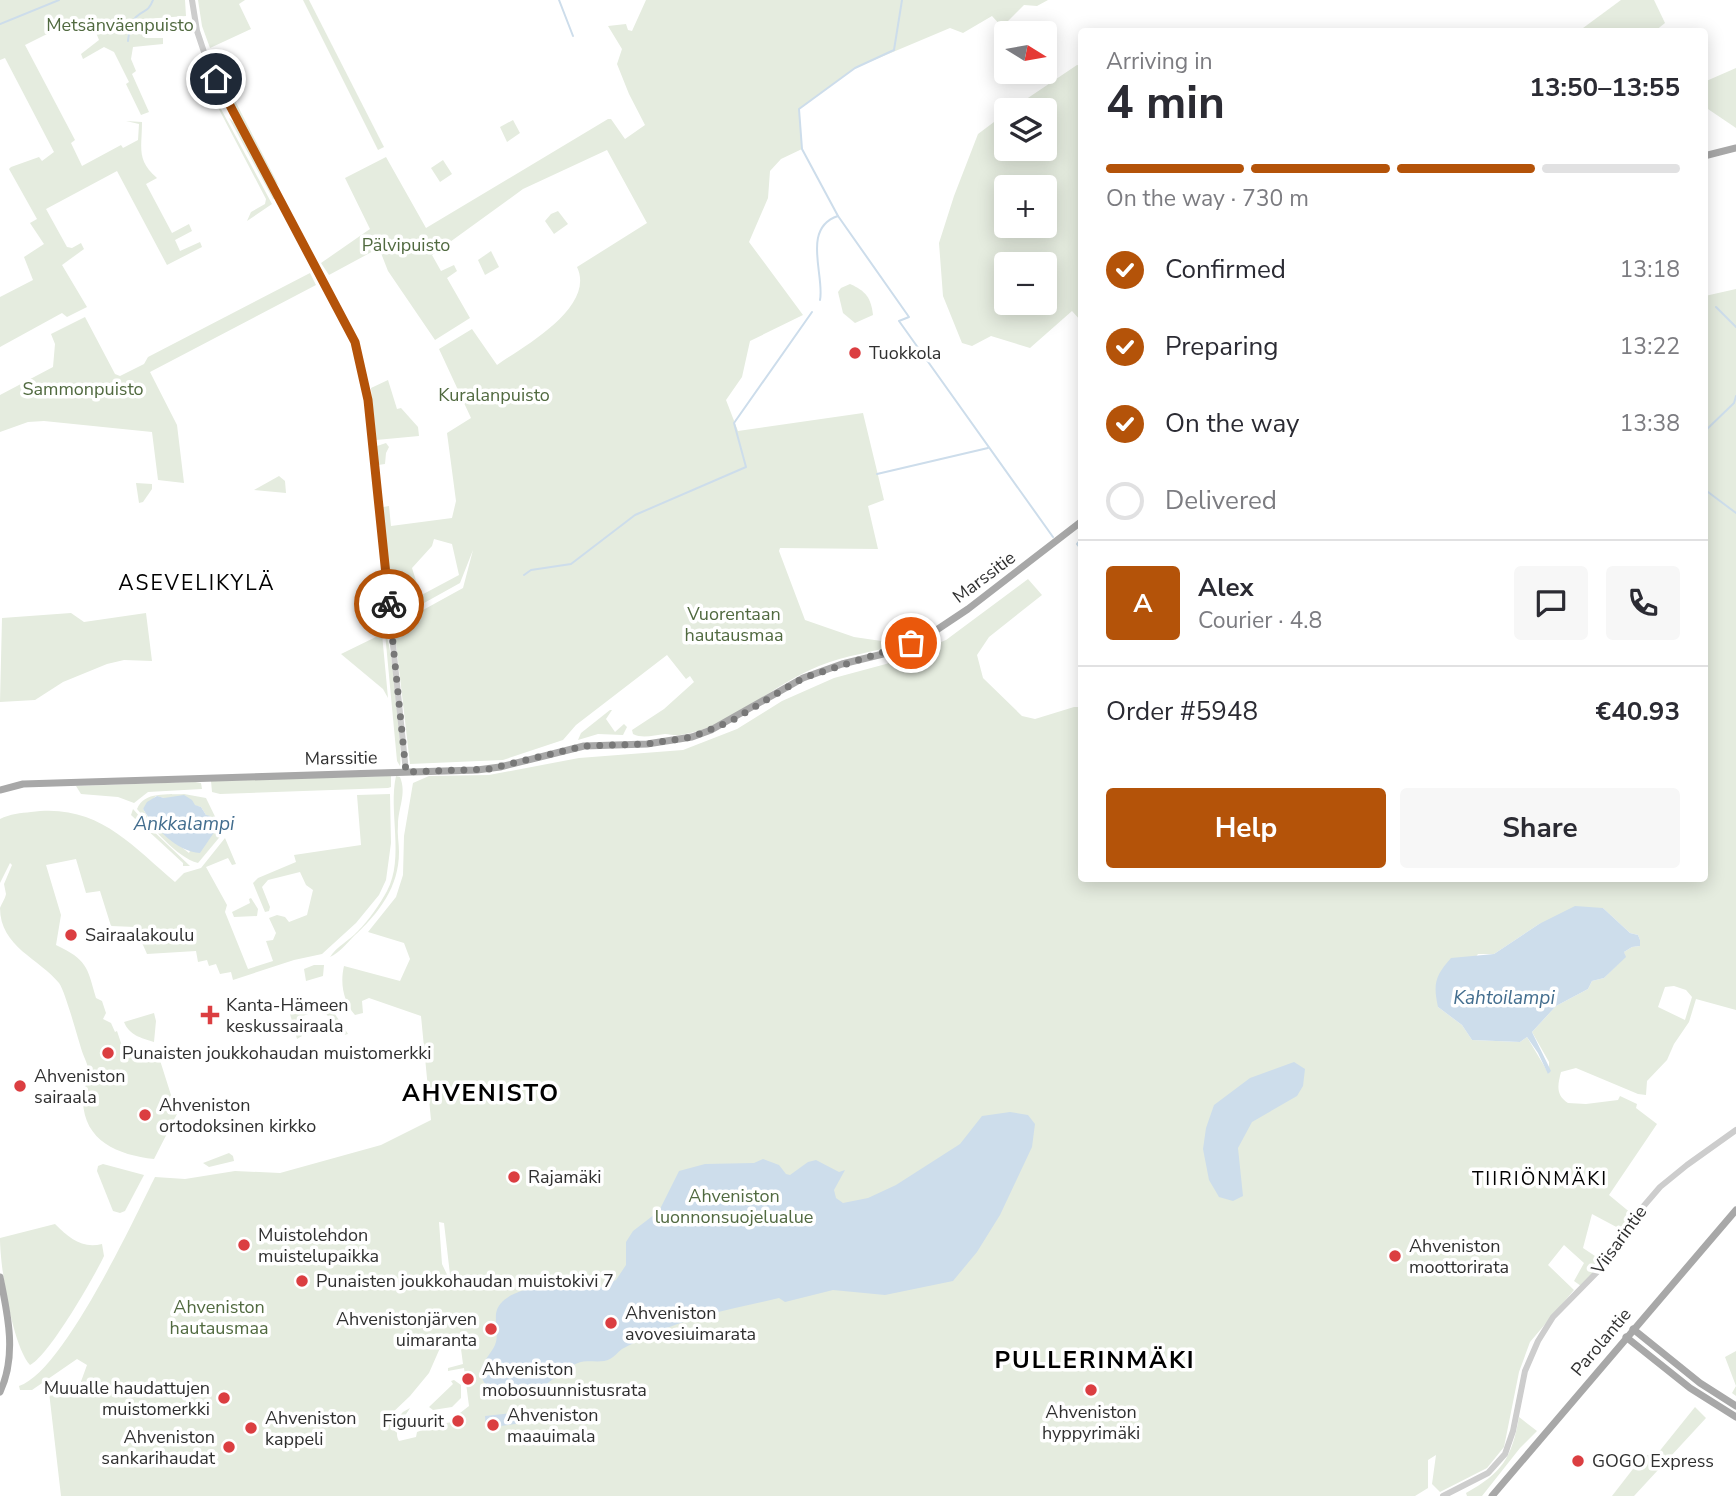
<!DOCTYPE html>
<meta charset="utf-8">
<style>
:root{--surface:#fff;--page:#f7f7f7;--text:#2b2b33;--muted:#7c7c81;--line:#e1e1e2;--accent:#b45309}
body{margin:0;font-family:"Nunito Sans",sans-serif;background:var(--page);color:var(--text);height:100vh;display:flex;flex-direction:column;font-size:26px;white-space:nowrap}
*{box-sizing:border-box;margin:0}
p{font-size:23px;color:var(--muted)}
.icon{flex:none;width:38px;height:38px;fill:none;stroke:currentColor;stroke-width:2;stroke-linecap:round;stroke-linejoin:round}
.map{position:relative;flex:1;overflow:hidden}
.drawer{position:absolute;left:1078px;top:28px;width:630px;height:854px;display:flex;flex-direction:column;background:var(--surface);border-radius:7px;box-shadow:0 4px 18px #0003}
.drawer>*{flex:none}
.needle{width:46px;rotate:101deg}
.fabs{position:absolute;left:994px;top:21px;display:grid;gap:14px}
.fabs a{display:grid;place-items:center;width:63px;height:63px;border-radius:7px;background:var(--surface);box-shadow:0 4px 18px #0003;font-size:35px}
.pin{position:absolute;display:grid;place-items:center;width:60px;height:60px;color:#fff;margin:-30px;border:4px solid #fff;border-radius:50%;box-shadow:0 2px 7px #0007}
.courier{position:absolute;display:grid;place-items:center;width:70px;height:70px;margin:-35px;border:5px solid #b45309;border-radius:50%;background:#fff;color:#222;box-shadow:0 2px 9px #0007}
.headline em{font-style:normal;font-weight:700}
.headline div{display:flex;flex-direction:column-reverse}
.headline{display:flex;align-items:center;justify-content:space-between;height:119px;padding:0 28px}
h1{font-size:46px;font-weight:700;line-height:52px}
.bar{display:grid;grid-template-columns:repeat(4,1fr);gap:10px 7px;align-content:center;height:84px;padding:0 28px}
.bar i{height:9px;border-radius:5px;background:var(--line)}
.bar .current{background:var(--accent)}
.bar p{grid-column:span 4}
.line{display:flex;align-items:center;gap:18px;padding:0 28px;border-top:2px solid var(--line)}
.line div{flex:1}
.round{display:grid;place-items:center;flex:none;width:74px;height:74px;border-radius:7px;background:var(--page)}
ol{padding:0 28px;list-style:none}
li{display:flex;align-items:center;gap:21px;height:77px}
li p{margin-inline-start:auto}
li .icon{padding:7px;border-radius:50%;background:var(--accent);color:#fff;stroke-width:4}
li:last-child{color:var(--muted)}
li i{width:38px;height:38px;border:4px solid var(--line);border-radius:50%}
.cta{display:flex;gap:14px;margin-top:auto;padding:14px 28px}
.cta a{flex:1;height:80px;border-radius:7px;background:var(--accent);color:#fff;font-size:28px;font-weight:700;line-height:80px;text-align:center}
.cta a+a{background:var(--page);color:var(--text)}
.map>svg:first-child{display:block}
.green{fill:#e5ecdf;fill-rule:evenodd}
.water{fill:#cdddeb}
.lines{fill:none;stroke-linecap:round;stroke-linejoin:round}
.stream{stroke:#cdddeb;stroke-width:2}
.minor{stroke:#cdcdcd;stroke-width:6}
.major{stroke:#a8a8a8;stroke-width:7}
.done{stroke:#787878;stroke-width:7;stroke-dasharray:0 12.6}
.route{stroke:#b45309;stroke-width:9}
.poi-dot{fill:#db3e41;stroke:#fff;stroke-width:2.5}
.labels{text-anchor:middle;stroke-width:7;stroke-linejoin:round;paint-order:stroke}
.park-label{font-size:18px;fill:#516a40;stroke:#fff}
.poi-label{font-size:18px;fill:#303030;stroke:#fff;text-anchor:start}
.street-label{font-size:18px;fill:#303030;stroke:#fff}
.water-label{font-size:19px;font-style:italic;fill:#426d8e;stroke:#fff}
.neighbourhood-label{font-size:19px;letter-spacing:2px;fill:#000;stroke:#fff}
.quarter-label{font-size:21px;letter-spacing:2px;fill:#000;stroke:#fff}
.district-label{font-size:24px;font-weight:bold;letter-spacing:2px;fill:#000;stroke:#fff}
</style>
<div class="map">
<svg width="1736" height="1496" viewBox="0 0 1736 1496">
<rect width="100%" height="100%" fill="#fff"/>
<g class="green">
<path d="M0,0H185L186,16L145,19V38H163V44L133,47L131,59L136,71L132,74L149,112L141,115L126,84L129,82L114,52L104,47L83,59L81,54L99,40L95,30L71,22L25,45L75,140L71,143L82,166L121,145L123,148L138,140L139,124L126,121L142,122C142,148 136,160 157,178L146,184L172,233L189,224L192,231L175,240L180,251L200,242L202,247L167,265L117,171L46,209L67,247L72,248L81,243L84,249L62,265L87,307L67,317L62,313L0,347V297L33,280L24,257L44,244L30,223L37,219L9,169L11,167L39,157L42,161L54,152L5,58L0,60Z"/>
<path d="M198,0H245L239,4L251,29L210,48L202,26Z"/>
<path d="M303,0H309L384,147L378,150Z"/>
<path d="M646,0H1048L1037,6L1024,5L1002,27L992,16L963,33L950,28L855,68L799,109L802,149L781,159L770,171L768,198L749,242L803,315L750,341L742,377L726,400L738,431L863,413L884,500L868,506L878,549L780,548L779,551L805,620L854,637L902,644C874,652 846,655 819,666C771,685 732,727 680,735C675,736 670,734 665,734C654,735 643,739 633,734L632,730L664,709L694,682L690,676L686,679L667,655L576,725L563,740L503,760L410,764L394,626L463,588L473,550L460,583L397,618L392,616L393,607L414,599L459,575L452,544L434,539L432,546L412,568L418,587L395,600L393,599L382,512L383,507L389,506L391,526L452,518L456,501L447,433L471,418L439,349L472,329L497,365C524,346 596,307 577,267L647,223L607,150L523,189L432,255L441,271L454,265L457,271L447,278L470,318L435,340L388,271L379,248L329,275L321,263L370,229L345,178L386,157L426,228L608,119H611L625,139L645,125L629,94L617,64L622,49L608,26L626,24L628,30L632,31Z"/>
<path d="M1621,0H1654L1665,23L1655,31H1579Z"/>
<path d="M1077,65L1082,66L1081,321L1072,311L1030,348L991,336L972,346L962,343L943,296L939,243L954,196L978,134L1006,113V149H1045V110H1010ZM1006,187H1045V226H1006ZM1006,264H1045V303H1006Z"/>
<path d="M1736,68V128L1705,107L1704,82Z"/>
<path d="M227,89L230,91L279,186L271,177L224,91Z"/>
<path d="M211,94H213L272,204L247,221L251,212L265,204L266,199Z"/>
<path d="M229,118L239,127L276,198L273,199Z"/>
<path d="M513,120L520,133L507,142L500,127Z"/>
<path d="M443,160L452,174L440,182L431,168Z"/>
<path d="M558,211L568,224L554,234L545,221L551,214Z"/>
<path d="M491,251L499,267L485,275L478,260Z"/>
<path d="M310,273L316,285L150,372L177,425L184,483L158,480L152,432L44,421L28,422L0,432V395L53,367L55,344L51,334L85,317L115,374L120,376L144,364L148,357Z"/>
<path d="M850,284C866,291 871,298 873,315L855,323L843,313L838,292L841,288Z"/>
<path d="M1736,289V1010L1696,999L1689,1022L1674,1044L1667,1060L1647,1081L1646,1095L1638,1094L1576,1068L1561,1072C1558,1084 1555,1095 1568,1103L1586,1104L1618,1100L1620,1096L1637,1104L1636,1108L1657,1124L1609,1195L1632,1214L1622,1230L1592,1214L1583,1248L1604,1262L1581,1286L1574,1281L1584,1263L1564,1245L1548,1265L1574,1290L1530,1342L1519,1372L1504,1447L1487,1468L1440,1492L1432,1484L1436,1455L1428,1460V1488L1415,1496H61L49,1392L72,1390L79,1387L87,1365L77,1359L32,1390H20L19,1386C63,1372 133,1221 155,1177L185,1179L235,1171L280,1173L381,1145L431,1120L421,1016L369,998L362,1001L363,1013L355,1015C343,1001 340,983 344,966L400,981L410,959L404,943L368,932L396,897L403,875L404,836L413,783L429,776L489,775L579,758L683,750L737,729L782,701L834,678L886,664L946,640L1028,579L1042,595L989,637L977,655L983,678L1022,716L1035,719L1074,707H1081L1082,878H1704L1705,296ZM1603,908L1630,933L1638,935L1640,940V946L1632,947L1624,952L1625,957L1604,978L1592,981L1588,989L1556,1006L1532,1032L1549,1062V1074L1527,1037L1520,1042L1472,1040L1462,1025L1438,1007L1478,954H1494L1539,924ZM1674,986L1686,990L1692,997L1685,1020L1658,1007L1665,987ZM439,1222L444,1223L451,1283L442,1264ZM459,1334L463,1364L448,1368V1371L464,1368L469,1406L460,1413V1421L439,1424L417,1432L416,1437L399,1441C392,1430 405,1417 410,1408L403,1412L393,1423L389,1416L410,1396L429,1373L440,1348Z"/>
<path d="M388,380L397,409L401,408L418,427L419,436L376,440L371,388Z"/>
<path d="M386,443L389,447L386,453L385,464L378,465L377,446Z"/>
<path d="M279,476L285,481L286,493L254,490Z"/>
<path d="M136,483L152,484V489L143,502L139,503Z"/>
<path d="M71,613L84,622L146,613L152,661L124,660L107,664L63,682L35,700L0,702L2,618Z"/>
<path d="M385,633C392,640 403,754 400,766L397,761Z"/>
<path d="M382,634L388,698L383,689L341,654Z"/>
<path d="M610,710H612L606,719L615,732L624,724L627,727L623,735L598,734L578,740L581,733Z"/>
<path d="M388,776H391V787L388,788L220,794L212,792L211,781Z"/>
<path d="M396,776L400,777C407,794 398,808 398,825C397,834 399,843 399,852C399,887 379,913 354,936C347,943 339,953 330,957C336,947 350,940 358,931C369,920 380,904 387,891C405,858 388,811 396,776Z"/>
<path d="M195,782L201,783L202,789L148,792L134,803L118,797L81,794L76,786Z"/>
<path d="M184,794L206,798L223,833L198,863C177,858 151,826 137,809C144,791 168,795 184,794ZM156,796L201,807L206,815L189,853L151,823L143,809Z"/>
<path d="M390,794L391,843L386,880L379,895L356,923L322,954L294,960L233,980L231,972L220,974L216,964L209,966L207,960L198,962L196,951L147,954L135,927L111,926L100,891L86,893L76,859L46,865L61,915L56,945C87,960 87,966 96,998L102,1001L106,1013L103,1019L111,1023L115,1032L117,1031L121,1043L158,1054L177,1114L154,1159C118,1155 84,1141 83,1101C83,1091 88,1080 88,1070C88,1065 85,1059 83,1054C78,1040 66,993 59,983C40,959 0,947 0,908C1,905 5,899 6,894L4,884L12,865L10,863L0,883V819C10,814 21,813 31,812C97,803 130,844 175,882L184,873L201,868L225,838L236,864L232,865L228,858L206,867L227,905L225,912L248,969L273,961L266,941L273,940L276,933L269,918L277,915L285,917L289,922L307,915L313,890L306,885L300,872L268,880L262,887L270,907L269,911L265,912L253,883L258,878L296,862L294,855L361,845L357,795Z"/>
<path d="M133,809L149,827L190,866H183V863L131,815Z"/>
<path d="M251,898L258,909L257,916L234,917L232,912L250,903L249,899Z"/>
<path d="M314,965H324L323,976L306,981L304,969Z"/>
<path d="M325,999L348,1034L344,1035L322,1009L297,1018L302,1036L297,1039L290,1014L302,1011Z"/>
<path d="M154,1013L156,1021L154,1042C141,1038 129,1035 124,1022Z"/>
<path d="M229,1153L233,1156L234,1161L209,1167L203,1163Z"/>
<path d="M103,1164L144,1175L125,1211L120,1213L113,1211L97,1171L98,1166Z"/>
<path d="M55,1224C69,1238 82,1249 102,1244L104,1256C94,1277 49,1356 30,1365C12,1345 0,1266 0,1238Z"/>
<path d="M1736,1351V1396L1732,1393L1736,1386L1725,1357Z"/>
<path d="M454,1380L461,1385V1398L452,1407L433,1410L429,1407L453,1384L451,1381Z"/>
<path d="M1695,1407L1706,1418L1634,1496H1612L1643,1456L1658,1453Z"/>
<path d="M1519,1417L1537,1431L1520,1448L1482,1496H1467L1466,1493C1502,1473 1512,1458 1519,1417Z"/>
</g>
<g class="water">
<path d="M184,795L192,800L195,805L201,807L206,815L210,816L215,831L200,853C177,852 154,827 143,809L147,802L157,796L164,798Z"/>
<path d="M1575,906L1603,908L1630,933L1638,935L1640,940V946L1632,947L1624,952L1626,957L1604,978L1592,981L1588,989L1556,1006L1532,1032L1551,1071L1548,1074L1538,1053L1527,1037L1520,1042L1472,1040L1462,1025L1438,1007C1433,984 1435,976 1451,958L1494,954L1539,924Z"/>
<path d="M1294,1062L1305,1069L1303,1086L1297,1096L1252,1122L1238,1148L1243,1196L1233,1201L1219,1197L1209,1180L1203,1149L1206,1128L1214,1105L1250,1078Z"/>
<path d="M1010,1112L1028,1115L1035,1124L1032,1147L1000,1215L977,1252L953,1281L885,1295L833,1290L785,1302L779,1298C737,1308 689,1316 651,1335C642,1339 631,1344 622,1349C618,1352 614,1357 610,1359C601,1364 588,1359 578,1363C557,1371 550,1388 523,1394C509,1396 488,1394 482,1378C477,1366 490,1356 495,1345C499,1335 495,1324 496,1314C499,1289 546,1285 565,1284L570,1289L601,1287L616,1280L626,1265V1242L633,1231L659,1211L679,1171L705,1164L754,1163L763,1159L779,1165L786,1174L790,1175L808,1162L816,1160L839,1172L845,1170L834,1190L836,1198L843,1203L868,1198L896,1185L960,1144L982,1116Z"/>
<path d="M520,1412L522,1423L486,1428L485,1416Z"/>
</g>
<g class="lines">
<g class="stream">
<path d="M559,0L573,36"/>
<path d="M0,24L59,0"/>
<path d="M128,41C129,33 130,23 136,17C144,9 148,13 153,0"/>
<path d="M838,216L909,317L899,321L1053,537"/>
<path d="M820,300C825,276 801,228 838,216L802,149L799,109L855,68L894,50L902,0"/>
<path d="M1716,307L1736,327"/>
<path d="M1704,432L1734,403L1736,396"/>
<path d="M877,474L988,448"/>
<path d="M1704,489L1736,513"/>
<path d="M1082,538L1077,544L1082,550"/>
<path d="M524,575L531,570L571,564L635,515L746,467L734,423L812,312"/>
</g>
<g class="minor">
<path d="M192,0L197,31L208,64L355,342L368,400L406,772"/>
<path d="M1443,1496L1488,1473L1505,1454L1513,1431L1525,1371L1538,1341L1553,1317L1604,1265L1636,1215L1660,1187L1687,1165L1736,1130"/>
</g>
<g class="major">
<path d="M1704,156L1736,148"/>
<path d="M0,790L23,784L477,770L500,767L584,746L647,744L692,737L711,730L803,678L842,664L883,654L923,639L968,609L1082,521"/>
<path d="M0,1277C8,1315 17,1356 0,1392"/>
<path d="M1633,1329L1700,1383L1736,1406"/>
<path d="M1626,1337L1690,1388L1736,1417"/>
<path d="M1492,1496L1736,1210"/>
</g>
</g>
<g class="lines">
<path class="done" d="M389,604L406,772L489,769L584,746L647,744L692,737L731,721L803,678L911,643"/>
<path class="route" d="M216,79L355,342L368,400L389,604"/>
</g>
<g class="poi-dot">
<circle cx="855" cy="353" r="7"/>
<circle cx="71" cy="935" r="7"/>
<path d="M206.5 1004.5h7v7h7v7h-7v7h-7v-7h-7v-7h7z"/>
<circle cx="108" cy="1053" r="7"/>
<circle cx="20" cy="1086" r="7"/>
<circle cx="145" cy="1115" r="7"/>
<circle cx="514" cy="1177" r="7"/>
<circle cx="244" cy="1245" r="7"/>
<circle cx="1395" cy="1256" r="7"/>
<circle cx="302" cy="1281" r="7"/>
<circle cx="611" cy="1323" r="7"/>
<circle cx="491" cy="1329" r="7"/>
<circle cx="468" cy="1379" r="7"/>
<circle cx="1091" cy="1390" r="7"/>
<circle cx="224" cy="1398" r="7"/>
<circle cx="458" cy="1421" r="7"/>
<circle cx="493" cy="1425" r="7"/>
<circle cx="251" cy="1428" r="7"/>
<circle cx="229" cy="1447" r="7"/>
<circle cx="1578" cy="1461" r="7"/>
</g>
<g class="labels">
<g class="park-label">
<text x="120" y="31">Metsänväenpuisto</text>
<text x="406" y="251">Pälvipuisto</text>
<text x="83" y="395">Sammonpuisto</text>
<text x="494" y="401">Kuralanpuisto</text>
<text x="734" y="620">Vuorentaan<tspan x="734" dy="21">hautausmaa</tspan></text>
<text x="734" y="1202">Ahveniston<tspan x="734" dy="21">luonnonsuojelualue</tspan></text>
<text x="219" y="1313">Ahveniston<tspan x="219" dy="21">hautausmaa</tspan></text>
</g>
<g class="poi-label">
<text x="869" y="359">Tuokkola</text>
<text x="85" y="941">Sairaalakoulu</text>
<text x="226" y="1011">Kanta-Hämeen<tspan x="226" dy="21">keskussairaala</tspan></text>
<text x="122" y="1059">Punaisten joukkohaudan muistomerkki</text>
<text x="34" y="1082">Ahveniston<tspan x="34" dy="21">sairaala</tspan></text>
<text x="159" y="1111">Ahveniston<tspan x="159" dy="21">ortodoksinen kirkko</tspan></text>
<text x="528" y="1183">Rajamäki</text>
<text x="258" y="1241">Muistolehdon<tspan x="258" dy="21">muistelupaikka</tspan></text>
<text x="1409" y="1252">Ahveniston<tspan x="1409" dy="21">moottorirata</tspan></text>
<text x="316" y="1287">Punaisten joukkohaudan muistokivi 7</text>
<text x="625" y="1319">Ahveniston<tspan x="625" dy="21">avovesiuimarata</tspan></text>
<text x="477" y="1325" text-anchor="end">Ahvenistonjärven<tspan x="477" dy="21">uimaranta</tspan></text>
<text x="482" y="1375">Ahveniston<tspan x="482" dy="21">mobosuunnistusrata</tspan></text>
<text x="210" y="1394" text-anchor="end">Muualle haudattujen<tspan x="210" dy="21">muistomerkki</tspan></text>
<text x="1091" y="1418" text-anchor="middle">Ahveniston<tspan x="1091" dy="21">hyppyrimäki</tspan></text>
<text x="507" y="1421">Ahveniston<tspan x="507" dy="21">maauimala</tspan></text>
<text x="265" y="1424">Ahveniston<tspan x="265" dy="21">kappeli</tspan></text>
<text x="444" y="1427" text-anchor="end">Figuurit</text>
<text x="215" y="1443" text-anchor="end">Ahveniston<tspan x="215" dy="21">sankarihaudat</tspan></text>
<text x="1592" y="1467">GOGO Express</text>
</g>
<g class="street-label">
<text transform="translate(984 577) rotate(-37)" y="6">Marssitie</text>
<text transform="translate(341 758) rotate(-1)" y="6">Marssitie</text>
<text transform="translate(1619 1240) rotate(-54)" y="6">Viisarintie</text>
<text transform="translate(1601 1342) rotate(-50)" y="6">Parolantie</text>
</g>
<g class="water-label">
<text x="184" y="830">Ankkalampi</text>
<text x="1504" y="1004">Kahtoilampi</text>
</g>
<g class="neighbourhood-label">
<text x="1540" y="1185">TIIRIÖNMÄKI</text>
</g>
<g class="quarter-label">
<text x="197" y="590">ASEVELIKYLÄ</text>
</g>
<g class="district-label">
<text x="481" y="1101">AHVENISTO</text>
<text x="1095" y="1368">PULLERINMÄKI</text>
</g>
</g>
</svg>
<div class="fabs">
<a><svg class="needle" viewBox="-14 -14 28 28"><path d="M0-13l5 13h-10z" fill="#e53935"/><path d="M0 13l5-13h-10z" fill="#7c7c81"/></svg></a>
<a><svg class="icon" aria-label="layers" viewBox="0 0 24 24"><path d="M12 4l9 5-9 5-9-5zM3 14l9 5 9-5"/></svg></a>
<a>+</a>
<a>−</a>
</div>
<div class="pin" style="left:911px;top:643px;background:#ea580c"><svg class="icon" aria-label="bag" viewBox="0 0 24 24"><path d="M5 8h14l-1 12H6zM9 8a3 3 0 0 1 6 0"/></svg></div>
<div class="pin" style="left:216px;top:79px;background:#1f2937"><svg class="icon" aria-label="home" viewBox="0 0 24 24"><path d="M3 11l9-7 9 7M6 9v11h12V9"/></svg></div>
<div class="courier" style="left:389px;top:604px"><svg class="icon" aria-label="bike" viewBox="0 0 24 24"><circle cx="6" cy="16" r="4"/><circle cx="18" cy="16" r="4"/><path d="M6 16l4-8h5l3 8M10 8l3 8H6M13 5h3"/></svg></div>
<section class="drawer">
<div class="headline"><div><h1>4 min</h1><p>Arriving in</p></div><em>13:50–13:55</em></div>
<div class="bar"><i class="current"></i><i class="current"></i><i class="current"></i><i></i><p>On the way · 730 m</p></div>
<ol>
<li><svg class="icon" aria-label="check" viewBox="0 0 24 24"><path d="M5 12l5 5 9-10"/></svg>Confirmed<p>13:18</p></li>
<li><svg class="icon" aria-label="check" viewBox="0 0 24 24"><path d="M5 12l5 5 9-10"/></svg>Preparing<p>13:22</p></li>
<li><svg class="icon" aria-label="check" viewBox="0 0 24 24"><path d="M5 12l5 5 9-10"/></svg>On the way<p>13:38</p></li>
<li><i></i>Delivered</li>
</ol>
<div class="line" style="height:126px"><b class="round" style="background:var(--accent);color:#fff">A</b><div><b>Alex</b><p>Courier · 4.8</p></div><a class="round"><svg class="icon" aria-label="chat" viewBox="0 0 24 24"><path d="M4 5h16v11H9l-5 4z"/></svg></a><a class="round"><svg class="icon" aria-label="phone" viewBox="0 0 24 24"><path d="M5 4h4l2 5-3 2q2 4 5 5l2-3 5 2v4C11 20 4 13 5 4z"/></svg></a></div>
<div class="line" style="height:91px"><div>Order #5948</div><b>€40.93</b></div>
<div class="cta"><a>Help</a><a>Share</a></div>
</section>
</div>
